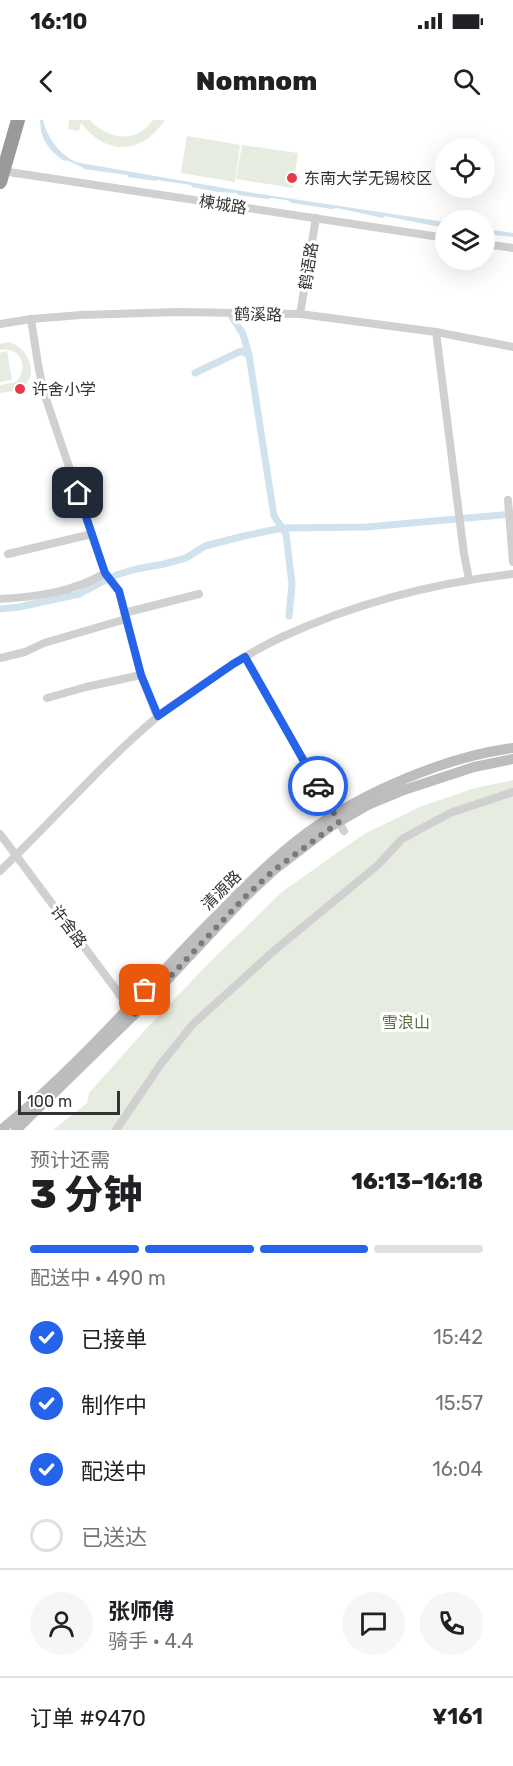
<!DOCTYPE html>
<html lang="zh">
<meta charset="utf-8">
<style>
:root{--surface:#fff;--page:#f6f6f6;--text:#202124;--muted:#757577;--line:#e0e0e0;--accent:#2563eb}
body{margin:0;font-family:Rubik,"Noto Sans SC",sans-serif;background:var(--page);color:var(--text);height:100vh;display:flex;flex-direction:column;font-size:22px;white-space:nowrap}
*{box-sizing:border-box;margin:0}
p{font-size:20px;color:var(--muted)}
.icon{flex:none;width:33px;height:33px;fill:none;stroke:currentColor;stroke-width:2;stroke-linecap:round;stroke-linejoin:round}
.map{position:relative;height:1010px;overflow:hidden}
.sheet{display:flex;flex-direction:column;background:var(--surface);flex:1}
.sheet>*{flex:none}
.buttons{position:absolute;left:435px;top:18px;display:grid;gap:12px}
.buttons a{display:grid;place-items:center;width:60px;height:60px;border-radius:50%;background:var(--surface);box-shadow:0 6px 24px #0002;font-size:30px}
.scale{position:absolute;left:18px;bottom:15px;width:102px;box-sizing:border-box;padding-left:6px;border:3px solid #333;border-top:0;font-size:16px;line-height:21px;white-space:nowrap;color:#333;-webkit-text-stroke:4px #fff;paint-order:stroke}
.pin{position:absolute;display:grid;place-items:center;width:51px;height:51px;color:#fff;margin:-26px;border-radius:12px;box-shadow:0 3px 9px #0006}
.courier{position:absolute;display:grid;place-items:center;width:60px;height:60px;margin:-30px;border:4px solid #2563eb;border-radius:50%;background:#fff;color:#222;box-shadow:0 2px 8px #0007}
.summary em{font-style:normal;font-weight:800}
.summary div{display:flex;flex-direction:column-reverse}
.summary{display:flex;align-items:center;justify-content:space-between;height:102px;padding:0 30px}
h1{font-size:39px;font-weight:800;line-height:45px}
.bar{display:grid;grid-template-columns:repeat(4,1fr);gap:9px 6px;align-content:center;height:72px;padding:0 30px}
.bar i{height:8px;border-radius:4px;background:var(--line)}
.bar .on{background:var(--accent)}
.bar p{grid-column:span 4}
.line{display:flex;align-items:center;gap:15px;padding:0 30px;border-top:2px solid var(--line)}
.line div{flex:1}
.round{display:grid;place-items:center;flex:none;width:63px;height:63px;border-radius:32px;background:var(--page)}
ol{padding:0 30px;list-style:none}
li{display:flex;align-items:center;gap:18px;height:66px}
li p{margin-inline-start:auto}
li .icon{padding:6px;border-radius:50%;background:var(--accent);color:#fff;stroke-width:4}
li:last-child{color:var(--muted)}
li i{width:33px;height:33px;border:3px solid var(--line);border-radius:50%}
.status{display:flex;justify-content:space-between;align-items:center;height:42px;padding:0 30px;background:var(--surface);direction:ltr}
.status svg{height:16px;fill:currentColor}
header{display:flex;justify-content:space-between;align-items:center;height:78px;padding:0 30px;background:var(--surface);font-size:27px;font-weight:800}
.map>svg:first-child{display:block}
.green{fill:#e6ecdf}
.water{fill:#cfe2ee}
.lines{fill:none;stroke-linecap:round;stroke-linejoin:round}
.canal{stroke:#cfe2ee;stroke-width:7}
.street{stroke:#d0d0d0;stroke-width:8}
.secondary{stroke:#bdbdbd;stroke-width:10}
.highway{stroke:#9a9a9a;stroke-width:14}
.done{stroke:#7a7a7a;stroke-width:6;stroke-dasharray:0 10.8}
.route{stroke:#2563eb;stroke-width:8}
.poi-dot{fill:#e63946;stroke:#fff;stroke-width:2}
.labels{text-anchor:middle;stroke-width:6;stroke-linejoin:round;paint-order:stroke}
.poi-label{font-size:16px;fill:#333;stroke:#fff;text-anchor:start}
.street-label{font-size:16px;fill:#333;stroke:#fff}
.park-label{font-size:16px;fill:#56703f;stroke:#fff}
</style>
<div class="status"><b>16:10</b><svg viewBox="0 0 49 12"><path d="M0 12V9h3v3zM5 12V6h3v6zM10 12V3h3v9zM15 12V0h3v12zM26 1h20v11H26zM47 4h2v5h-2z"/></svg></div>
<header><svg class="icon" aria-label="back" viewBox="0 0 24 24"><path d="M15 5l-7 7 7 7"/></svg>Nomnom<svg class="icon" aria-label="search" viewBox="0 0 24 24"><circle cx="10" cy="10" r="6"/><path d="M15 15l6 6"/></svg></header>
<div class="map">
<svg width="513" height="1010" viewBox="0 0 513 1010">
<rect width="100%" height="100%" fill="#fff"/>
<g class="green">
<path d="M69,0H90C108,20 137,24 153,0H165C142,35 106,36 81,3L79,11L68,9Z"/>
<path d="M187,16L240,25L235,62L181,53Z"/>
<path d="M242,25L298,33L293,68L236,59Z"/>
<path d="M9,222C30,228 41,259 19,269C13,272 6,272 0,273V265L16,262C30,248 20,226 0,230V224Z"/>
<path d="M7,231L12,260L0,262V233Z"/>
<path d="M513,660V1010H53L87,983L89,973L145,910L209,843L283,771L364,714L422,686L475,668Z"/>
</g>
<g class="water">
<path d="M40,0H43C47,18 59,33 75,42L241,71L445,102V108L385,96L383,98L337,88L331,89L292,83L287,80L270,78L268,79L238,75L237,73L218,72L192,67L191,65L157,60L156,61L128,57L127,55L84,49L82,47L66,40L64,41C55,35 45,25 42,14C40,9 41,6 40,0Z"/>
<path d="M484,109L513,113V117L485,114Z"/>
</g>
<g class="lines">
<g class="canal">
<path d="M232,197L243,214L249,235"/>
<path d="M195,253L241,231L249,235L274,396L286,414L292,464L289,496"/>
<path d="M0,489L19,487L79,474L116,455L136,449L164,444L186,438L205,426L244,416L282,408L366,407L513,394"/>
</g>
<g class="street">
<path d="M2,51L446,118"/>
<path d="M484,124L513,128"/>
<path d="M300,194L316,98"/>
<path d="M31,199L38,244L43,270L105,453L119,471L141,555L157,596"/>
<path d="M0,204L31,199L81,195L178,192L300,194L436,212L513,227"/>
<path d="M436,212L464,434L469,459"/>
<path d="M508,380L513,442"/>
<path d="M8,434L92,414"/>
<path d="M0,479C35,477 75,472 105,453"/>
<path d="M124,493L199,474"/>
<path d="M245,537L344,711"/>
<path d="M0,538L25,532L44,523L126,499"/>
<path d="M47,578L86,567L141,555"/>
<path d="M0,714L132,891"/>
<path d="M0,751C53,701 100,645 156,598C168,587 183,579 196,569C224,550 251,531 282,517C354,484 434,463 513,454"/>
<path d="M116,1010L160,945L193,904L276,829L378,745L402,719L450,693L513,672"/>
</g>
<g class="secondary">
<path d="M1,1010C68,955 129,887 189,824C227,785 264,745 308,712C364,672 445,637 513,628"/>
<path d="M16,1010L135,894L244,778L274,750L330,707L368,685L404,670L474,647L513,639"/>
</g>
<path class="highway" d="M0,62L18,0"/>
</g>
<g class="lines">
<path class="done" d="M145,870L129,887L135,894L244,778L274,750L339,702L318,666"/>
<path class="route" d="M78,373L105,453L119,471L141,555L158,596L233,544L245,537L318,666"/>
</g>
<g class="poi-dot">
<circle cx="292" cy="58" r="6"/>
<circle cx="20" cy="269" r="6"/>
</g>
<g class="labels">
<g class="poi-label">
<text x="304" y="64">东南大学无锡校区</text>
<text x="32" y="275">许舍小学</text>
</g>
<g class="street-label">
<text transform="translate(223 84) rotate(9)" y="6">楝城路</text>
<text transform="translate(308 146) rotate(-81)" y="6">鹤语路</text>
<text transform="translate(258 194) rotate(1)" y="6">鹤溪路</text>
<text transform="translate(221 770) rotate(-45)" y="6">清源路</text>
<text transform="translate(69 806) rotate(53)" y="6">许舍路</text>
</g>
<g class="park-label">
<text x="406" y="908">雪浪山</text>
</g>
</g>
</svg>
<div class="buttons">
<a><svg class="icon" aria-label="locate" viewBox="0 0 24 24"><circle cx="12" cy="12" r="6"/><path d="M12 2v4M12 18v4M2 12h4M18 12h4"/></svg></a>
<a><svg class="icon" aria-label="layers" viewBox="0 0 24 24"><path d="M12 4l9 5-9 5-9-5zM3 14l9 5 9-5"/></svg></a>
</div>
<div class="scale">100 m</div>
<div class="pin" style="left:145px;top:870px;background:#ea580c"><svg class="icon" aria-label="bag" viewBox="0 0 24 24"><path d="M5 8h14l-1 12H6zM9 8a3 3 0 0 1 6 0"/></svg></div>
<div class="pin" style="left:78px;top:373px;background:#1f2937"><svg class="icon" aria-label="home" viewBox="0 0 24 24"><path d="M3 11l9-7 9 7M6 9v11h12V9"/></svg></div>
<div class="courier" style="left:318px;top:666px"><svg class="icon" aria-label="car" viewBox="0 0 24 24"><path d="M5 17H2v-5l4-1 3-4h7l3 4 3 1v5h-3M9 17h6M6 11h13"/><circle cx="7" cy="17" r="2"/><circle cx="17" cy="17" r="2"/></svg></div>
</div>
<section class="sheet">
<div class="summary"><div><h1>3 分钟</h1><p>预计还需</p></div><em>16:13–16:18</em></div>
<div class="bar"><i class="on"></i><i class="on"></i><i class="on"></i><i></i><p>配送中 · 490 m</p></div>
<ol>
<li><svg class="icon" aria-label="check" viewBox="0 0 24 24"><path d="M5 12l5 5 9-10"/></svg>已接单<p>15:42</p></li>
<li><svg class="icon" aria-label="check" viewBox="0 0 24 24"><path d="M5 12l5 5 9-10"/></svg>制作中<p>15:57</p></li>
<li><svg class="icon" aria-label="check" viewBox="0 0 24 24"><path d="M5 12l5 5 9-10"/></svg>配送中<p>16:04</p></li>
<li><i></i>已送达</li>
</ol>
<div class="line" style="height:108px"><a class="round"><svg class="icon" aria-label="person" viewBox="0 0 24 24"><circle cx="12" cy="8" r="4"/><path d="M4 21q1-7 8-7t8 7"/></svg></a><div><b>张师傅</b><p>骑手 · 4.4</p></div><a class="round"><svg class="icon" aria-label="chat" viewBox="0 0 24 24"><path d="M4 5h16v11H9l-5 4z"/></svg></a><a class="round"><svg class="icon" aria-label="phone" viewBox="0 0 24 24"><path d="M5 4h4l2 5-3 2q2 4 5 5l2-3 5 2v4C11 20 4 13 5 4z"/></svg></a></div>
<div class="line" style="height:78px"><div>订单 #9470</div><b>¥161</b></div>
</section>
